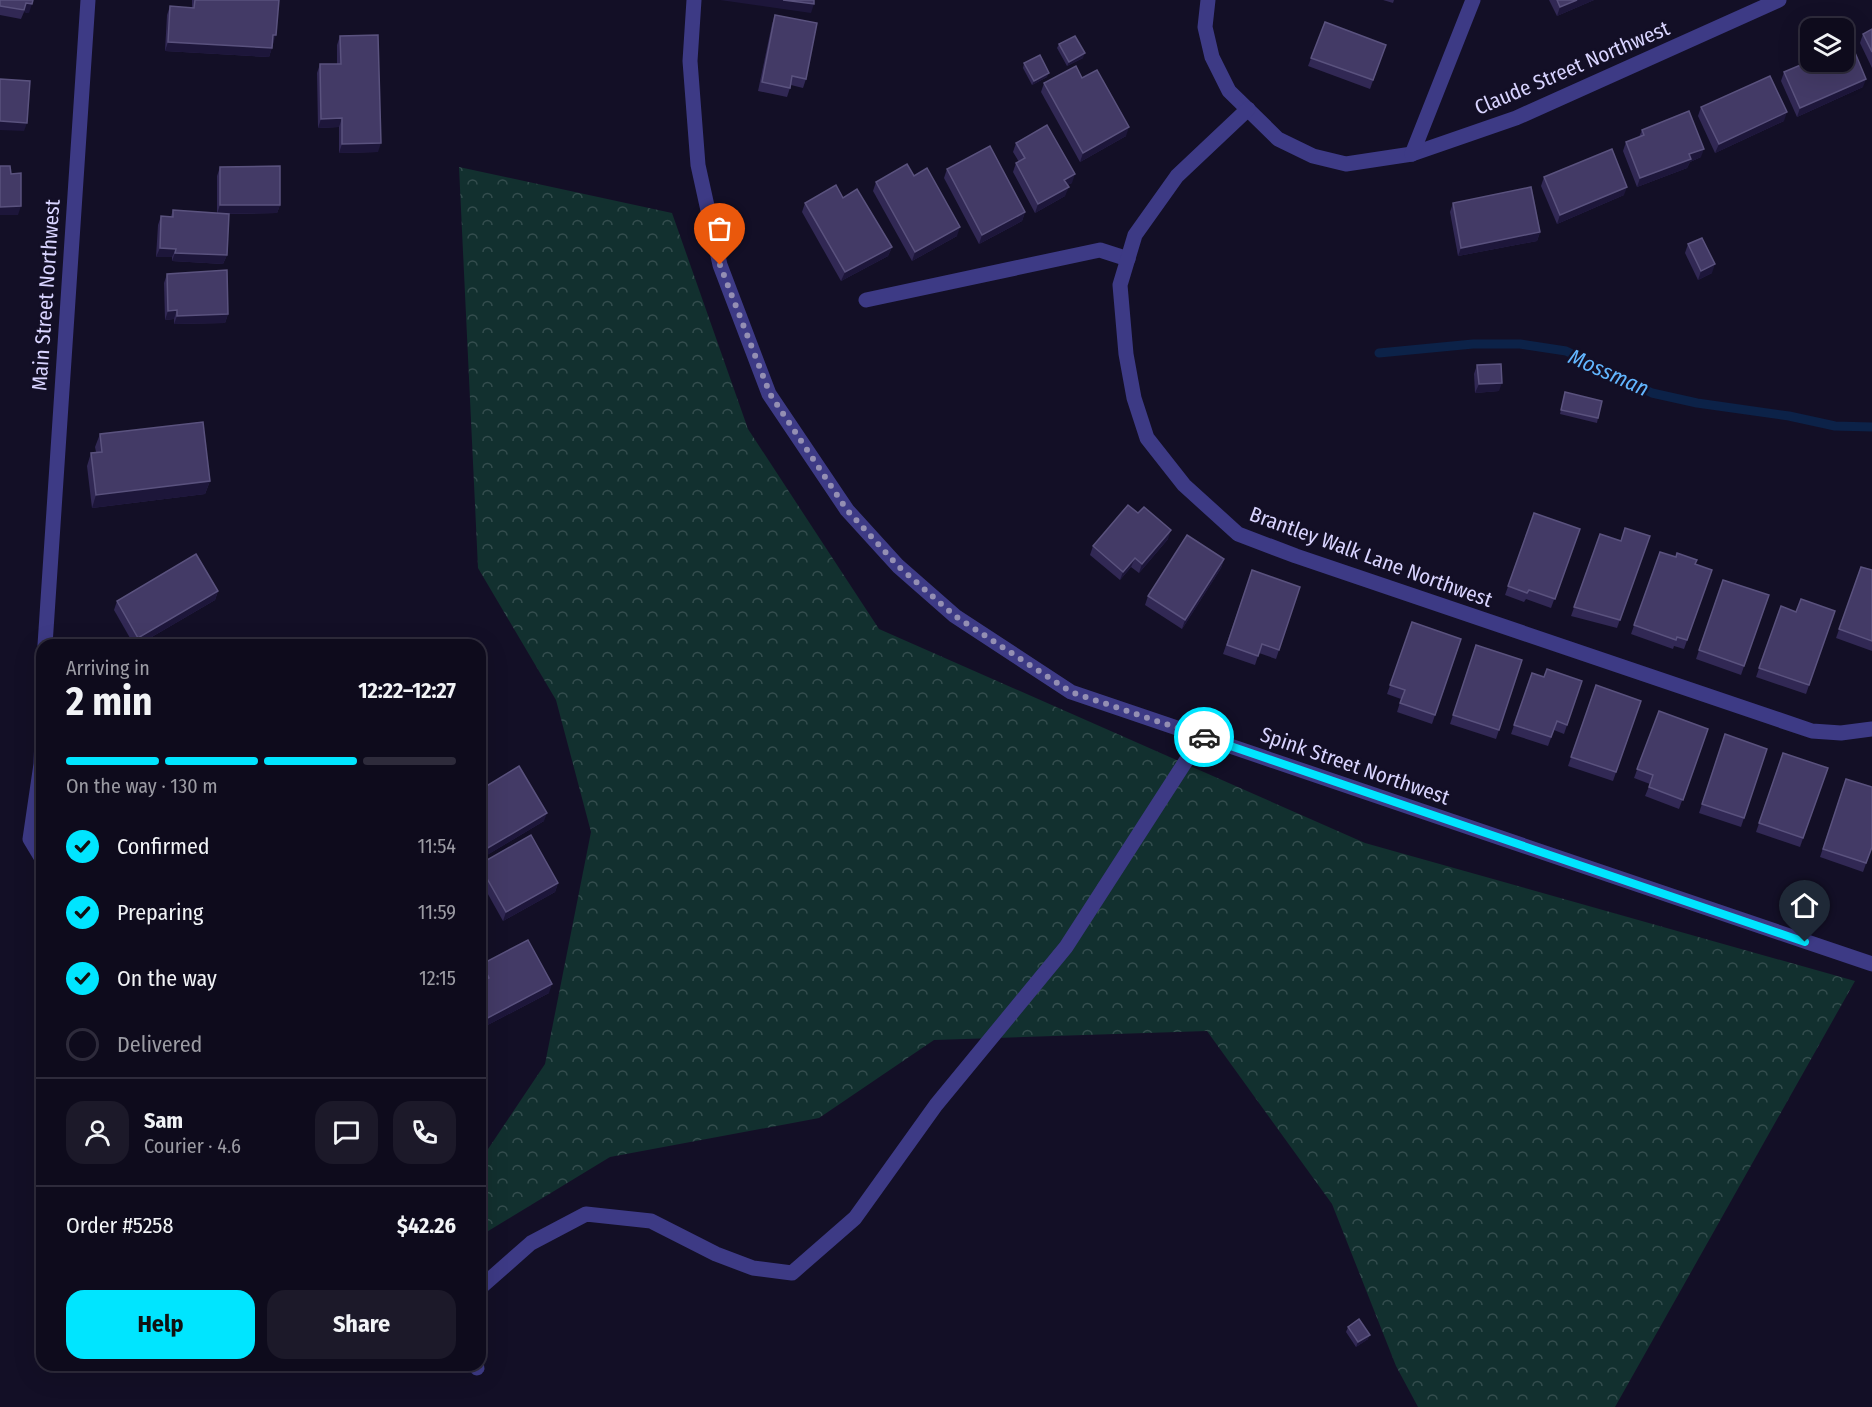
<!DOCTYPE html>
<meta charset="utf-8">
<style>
:root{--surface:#0e0b1c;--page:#1c1929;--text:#f1f3f6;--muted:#9b9ba3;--line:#2e2b3b;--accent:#00e5ff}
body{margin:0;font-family:"Fira Sans Condensed",sans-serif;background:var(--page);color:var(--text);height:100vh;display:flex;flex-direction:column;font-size:22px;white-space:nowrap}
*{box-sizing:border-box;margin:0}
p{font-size:20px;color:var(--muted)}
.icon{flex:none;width:33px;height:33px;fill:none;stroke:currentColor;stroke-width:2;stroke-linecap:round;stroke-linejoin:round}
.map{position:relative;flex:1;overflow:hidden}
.side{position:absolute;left:36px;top:639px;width:450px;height:732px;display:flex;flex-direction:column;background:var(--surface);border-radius:18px;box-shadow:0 6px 24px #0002,0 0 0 2px var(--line)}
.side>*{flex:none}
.fabs{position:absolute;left:1800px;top:18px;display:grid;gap:12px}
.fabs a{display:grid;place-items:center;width:54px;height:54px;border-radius:12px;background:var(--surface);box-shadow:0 6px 24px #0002,0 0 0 2px var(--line);font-size:30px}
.pin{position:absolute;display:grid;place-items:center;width:51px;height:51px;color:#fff;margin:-62px -26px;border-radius:50% 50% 50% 0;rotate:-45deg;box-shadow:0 0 6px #0007}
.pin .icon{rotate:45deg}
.courier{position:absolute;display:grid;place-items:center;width:60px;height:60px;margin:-30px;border:4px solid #00e5ff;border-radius:50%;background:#fff;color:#222;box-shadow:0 2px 8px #0007}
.head em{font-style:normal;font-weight:700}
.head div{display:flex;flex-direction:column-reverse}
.head{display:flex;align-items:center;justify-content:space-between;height:102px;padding:0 30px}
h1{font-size:39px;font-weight:700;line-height:45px}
.bar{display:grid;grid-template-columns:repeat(4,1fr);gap:9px 6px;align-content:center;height:72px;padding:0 30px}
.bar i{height:8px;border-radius:4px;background:var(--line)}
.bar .selected{background:var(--accent)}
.bar p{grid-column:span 4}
.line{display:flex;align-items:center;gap:15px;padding:0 30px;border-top:2px solid var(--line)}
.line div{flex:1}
.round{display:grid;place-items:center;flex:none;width:63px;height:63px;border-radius:18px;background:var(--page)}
ol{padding:0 30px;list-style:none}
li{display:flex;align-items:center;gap:18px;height:66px}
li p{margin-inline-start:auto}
li .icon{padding:6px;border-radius:50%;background:var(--accent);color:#111;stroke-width:4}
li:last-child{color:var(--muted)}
li i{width:33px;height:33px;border:3px solid var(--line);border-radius:50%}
.button{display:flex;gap:12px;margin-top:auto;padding:12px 30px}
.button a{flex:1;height:69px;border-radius:18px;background:var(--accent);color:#111;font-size:24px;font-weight:700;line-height:69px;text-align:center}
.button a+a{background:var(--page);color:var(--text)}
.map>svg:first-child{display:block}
.forest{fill:url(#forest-crowns)}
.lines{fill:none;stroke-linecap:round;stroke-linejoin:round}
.stream{stroke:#0c2248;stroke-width:9}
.service{stroke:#3d3a85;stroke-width:15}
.minor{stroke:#3d3a85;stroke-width:15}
.wall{fill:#312854}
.shaded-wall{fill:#1d163a}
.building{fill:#433a66;stroke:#5a527e;stroke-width:1.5}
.done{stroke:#948fb3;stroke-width:6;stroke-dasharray:0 10.8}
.route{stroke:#00e5ff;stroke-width:8}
.labels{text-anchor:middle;stroke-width:5;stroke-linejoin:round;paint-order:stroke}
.street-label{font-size:21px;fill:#d9d4ff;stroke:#130f26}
.water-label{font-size:22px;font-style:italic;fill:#62b6ff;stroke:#130f26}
</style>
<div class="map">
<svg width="1872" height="1407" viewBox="0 0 1872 1407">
<defs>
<pattern id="forest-crowns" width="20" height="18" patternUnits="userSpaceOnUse" patternTransform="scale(1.5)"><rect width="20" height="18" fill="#12302f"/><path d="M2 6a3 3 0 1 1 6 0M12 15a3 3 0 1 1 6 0" fill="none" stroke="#344d4e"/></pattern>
</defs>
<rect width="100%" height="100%" fill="#130f26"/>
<path class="forest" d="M459,167L672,213L748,429L879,629L1365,843L1855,981L1615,1407H1418L1396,1366L1332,1204L1207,1031L934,1040L819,1118L610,1157L480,1236V1161L545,1064L591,832L556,700L478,568Z"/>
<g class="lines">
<path class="stream" d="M1379,353L1473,344H1520L1566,351L1652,393L1697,403L1789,416L1835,426L1872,427"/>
<g class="service">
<path d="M866,300L1100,250L1128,259"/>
<path d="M480,1288L531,1243L586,1214L651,1221L716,1254L753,1268L792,1273L855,1218L936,1105L1066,947L1202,736"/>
<path d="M476,1365L477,1368"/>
</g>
<g class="minor">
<path d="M694,0L690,61L698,165L720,265L769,394L847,510L898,566L955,616L1071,692L1872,964"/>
<path d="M1208,0L1205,27L1212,57L1229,91L1278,139L1313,156L1346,164L1412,154L1516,118L1779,0"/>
<path d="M1248,109L1177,176L1135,235L1120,285L1126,354L1134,398L1147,438L1184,485L1238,534L1296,556L1812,731L1841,733L1872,729"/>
<path d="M1412,154L1473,0"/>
<path d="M45,645L88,0"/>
<path d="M42,738L41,764L30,839L42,859"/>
</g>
</g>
<g class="wall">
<path d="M0,0L29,13L24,12L21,19L0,15Z"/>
<path d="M192,0H279L273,44L269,57L165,51L167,15L170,6L192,8Z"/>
<path d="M1383,0H1394L1393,3Z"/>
<path d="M1549,0H1594L1557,16Z"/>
<path d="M775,15L806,79L803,88L791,85L787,97L758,91L772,24Z"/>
<path d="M1325,22L1386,45L1370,89L1308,66Z"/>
<path d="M1872,29V68L1860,43L1863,34Z"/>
<path d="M340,36L378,152L339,153V127L318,128L317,73L320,64H337V45Z"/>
<path d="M1059,44L1083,58L1067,66L1057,48Z"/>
<path d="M1024,63L1047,77L1032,85L1023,68Z"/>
<path d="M1784,72L1863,87L1797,117L1781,81Z"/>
<path d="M1082,78L1126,136L1080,162L1041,92L1044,83Z"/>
<path d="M1701,107L1784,121L1715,153L1698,116Z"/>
<path d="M1642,130L1701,157L1690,162L1687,168L1637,187L1623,151L1626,142L1639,137Z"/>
<path d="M1016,143L1072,183L1067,185L1065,196L1035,213L1013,172L1016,163L1019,162L1013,152Z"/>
<path d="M220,167L280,205L277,213L229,214L227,255L223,264L172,261V257H156L158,225L161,216H171L173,210L217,213V176Z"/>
<path d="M947,169L1025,212L1022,221L979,244L944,178Z"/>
<path d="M914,176L957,236L912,261L873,191L876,182Z"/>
<path d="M1544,177L1624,195L1557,224L1541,186Z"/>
<path d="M843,198L892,247L888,256L841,281L802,212L805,203Z"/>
<path d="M1453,203L1540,232L1537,241L1458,256L1450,212Z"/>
<path d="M1688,244L1712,273L1698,280L1685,253Z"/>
<path d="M167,274L228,314L225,323L174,324V319L165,320L164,283Z"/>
<path d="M1477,365L1499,391L1475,393L1474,374Z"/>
<path d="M1565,392L1598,418L1597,423L1560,414Z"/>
<path d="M100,434L210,481L205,494L92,508L87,466L91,453L96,452L95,447Z"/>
<path d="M1138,513L1168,539L1139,573L1131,567L1120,580L1090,555L1093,546Z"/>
<path d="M1534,513L1580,529L1551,608L1526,599L1524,602L1505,595Z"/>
<path d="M1600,534L1621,541L1650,536L1617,628L1571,616Z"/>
<path d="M1660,552L1712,570L1684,649L1674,646L1673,649L1631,634Z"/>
<path d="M1224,559L1221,568L1182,629L1145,605L1148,596Z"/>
<path d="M1861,567L1872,570V651L1836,638Z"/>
<path d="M1252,570L1300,587L1276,659L1259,653L1255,665L1223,654Z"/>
<path d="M1723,580L1769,595L1741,675L1696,659Z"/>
<path d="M218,591L215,600L138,645H134L114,610L117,601Z"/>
<path d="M1781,606L1796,612L1835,611L1806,694L1756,677Z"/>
<path d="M1412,622L1461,639L1432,724L1397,712L1401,699L1387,694Z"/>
<path d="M1476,645L1522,660L1496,739L1450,724Z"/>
<path d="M1532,673L1544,677L1582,681L1564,734L1554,730L1548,746L1511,734Z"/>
<path d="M1596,685L1641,701L1613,781L1568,766Z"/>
<path d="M1659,711L1708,729L1679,809L1645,796L1650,784L1634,778Z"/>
<path d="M1725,734L1767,749L1741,827L1699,813Z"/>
<path d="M1783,753L1828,768L1800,847L1756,832Z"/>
<path d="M1846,779L1872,847L1863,872L1820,857Z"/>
<path d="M480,790L544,821L482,858L480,854Z"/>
<path d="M480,864L558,883L555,892L503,921L480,880Z"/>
<path d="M482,964L549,993L480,1029V982L483,981L480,976V969Z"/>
<path d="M1348,1327L1368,1339L1356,1347L1346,1332Z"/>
</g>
<g class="shaded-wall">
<path d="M720,0H783L814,4L811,13Z"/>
<path d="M1577,0H1594L1557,16L1560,7Z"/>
<path d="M26,3L32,4L29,13L24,12Z"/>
<path d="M273,35H276L273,44H270Z"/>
<path d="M168,42L272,48L269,57L165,51Z"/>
<path d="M1085,53L1083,58L1067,66L1069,62Z"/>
<path d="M1049,73L1047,77L1032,85L1034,81Z"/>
<path d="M1866,79L1863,87L1797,117L1800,108Z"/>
<path d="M1787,112L1784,121L1715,153L1719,144Z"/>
<path d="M342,118L339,127L318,128L321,119Z"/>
<path d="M0,121L27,123L24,131L0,130Z"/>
<path d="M1129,127L1126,136L1080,162L1083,153Z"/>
<path d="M381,143L378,152L339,153L342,144Z"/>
<path d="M1704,149L1701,157L1690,162L1687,168L1637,187L1640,178L1689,154Z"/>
<path d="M1075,174L1072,183L1061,188L1064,180Z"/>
<path d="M1069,187L1065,196L1035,213L1038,204Z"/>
<path d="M1627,187L1624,195L1557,224L1560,215Z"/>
<path d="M220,205H280L277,213L217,214Z"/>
<path d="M21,206L18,215H0V207Z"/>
<path d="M1025,212L1022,221L979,244L982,235Z"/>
<path d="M960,227L957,236L912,261L915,252Z"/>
<path d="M1540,232L1537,241L1458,256L1461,248Z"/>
<path d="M892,247L888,256L841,281L845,272Z"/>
<path d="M160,248L176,249L172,257H156Z"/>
<path d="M175,253L227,255L223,264L172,261Z"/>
<path d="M1715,264L1712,273L1698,280L1701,271Z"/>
<path d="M177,310L174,319L165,320L168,311Z"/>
<path d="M228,314L225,323L174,324L177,316Z"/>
<path d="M1502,383L1499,391L1475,393L1479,384Z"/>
<path d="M210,481L205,494L92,508L96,495Z"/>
<path d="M1171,530L1168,539L1139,573L1142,564Z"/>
<path d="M1135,558L1131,567L1120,580L1123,572Z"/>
<path d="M1224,559L1221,568L1182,629L1185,620Z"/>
<path d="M218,591L215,600L138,645H136L138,638Z"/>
<path d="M547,813L544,821L482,858L486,849Z"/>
<path d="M558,883L555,892L503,921L506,912Z"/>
<path d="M552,984L549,993L480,1029V1022Z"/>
<path d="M484,1051L481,1060H480V1053Z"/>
<path d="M1370,1335L1368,1339L1356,1347L1358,1342Z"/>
</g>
<g class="building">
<path d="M0,0H33L32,4L26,3L24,10L0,6Z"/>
<path d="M195,0H279L276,35H273L272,48L168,42L170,6L194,8Z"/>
<path d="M783,0H814V4Z"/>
<path d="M1557,0H1577L1560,7Z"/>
<path d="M775,15L817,23L806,79L792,76L790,88L762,82Z"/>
<path d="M1325,22L1386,45L1373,80L1311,58Z"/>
<path d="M1872,29V52L1863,34Z"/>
<path d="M378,35L381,143L342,144V118L321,119L320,64H341L340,36Z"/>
<path d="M1075,36L1085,53L1069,62L1059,44Z"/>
<path d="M1851,43L1866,79L1800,108L1784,72L1810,61L1844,62V46Z"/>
<path d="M1040,55L1049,73L1034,81L1024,63Z"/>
<path d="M1076,66L1082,78L1097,70L1129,127L1083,153L1044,83Z"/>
<path d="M1770,76L1787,112L1719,144L1701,107Z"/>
<path d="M0,79L30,81L27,123L0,121Z"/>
<path d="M1689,111L1704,149L1689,154L1691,159L1640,178L1626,142L1644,135L1642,130Z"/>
<path d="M1047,125L1075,174L1064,180L1069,187L1038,204L1016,163L1025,158L1016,143Z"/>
<path d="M990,146L1025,212L982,235L947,169Z"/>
<path d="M1612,149L1627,187L1560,215L1544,177Z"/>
<path d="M907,164L914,176L927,168L960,227L915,252L876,182Z"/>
<path d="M0,166H10L11,174L21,173V206L0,207Z"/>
<path d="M280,166V205H220V167Z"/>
<path d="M836,185L843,198L857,189L892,247L845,272L805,203Z"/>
<path d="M1531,187L1540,232L1461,248L1453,203Z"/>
<path d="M173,210L229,214L227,255L175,253L176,249L160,248L161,216L173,217Z"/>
<path d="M1702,238L1715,264L1701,271L1688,244Z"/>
<path d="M227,270L228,314L177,316V310L168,311L167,274Z"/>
<path d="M1501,364L1502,383L1479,384L1477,365Z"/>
<path d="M1565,392L1602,401L1598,418L1561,410Z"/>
<path d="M203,422L210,481L96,495L91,453L102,452L100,434Z"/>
<path d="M1128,505L1138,513L1144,507L1171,530L1142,564L1135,558L1123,572L1093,546Z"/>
<path d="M1534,513L1580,529L1555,599L1529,590L1527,593L1508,586Z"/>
<path d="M1625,528L1650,536L1620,620L1574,607L1600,534L1621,541Z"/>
<path d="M1187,535L1224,559L1185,620L1148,596Z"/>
<path d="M1660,552L1676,557L1677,553L1697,560L1695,564L1712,570L1687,640L1677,637L1676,640L1634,625Z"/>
<path d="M196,554L218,591L138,638L117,601Z"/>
<path d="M1861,567L1872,570V641L1839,629Z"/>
<path d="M1252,570L1300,587L1279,650L1262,644L1258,656L1227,645Z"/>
<path d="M1723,580L1769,595L1744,666L1699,650Z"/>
<path d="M1801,599L1835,611L1809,685L1759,668L1781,606L1796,612Z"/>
<path d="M1412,622L1461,639L1435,715L1400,703L1405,690L1390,685Z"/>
<path d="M1476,645L1522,660L1499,730L1453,715Z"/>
<path d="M1547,669L1582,681L1567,725L1557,721L1551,737L1514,725L1532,673L1544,677Z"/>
<path d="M1596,685L1641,701L1616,772L1571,757Z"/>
<path d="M1659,711L1708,729L1683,800L1649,787L1653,775L1637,769Z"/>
<path d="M1725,734L1767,749L1744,818L1702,804Z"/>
<path d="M1783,753L1828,768L1803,838L1759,823Z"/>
<path d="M519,766L547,813L486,849L480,840V790Z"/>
<path d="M1846,779L1872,787V847L1866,863L1823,849Z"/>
<path d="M531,835L558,883L506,912L480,866V864Z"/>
<path d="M528,940L552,984L480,1022V982L489,978L482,964Z"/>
<path d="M480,1044L484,1051L480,1053Z"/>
<path d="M1359,1319L1370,1335L1358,1342L1348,1327Z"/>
</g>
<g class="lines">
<path class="done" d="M720,265L770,394L847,510L898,566L955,616L1071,692L1204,737"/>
<path class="route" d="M1204,737L1805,942"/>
</g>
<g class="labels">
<g class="street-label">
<text transform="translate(1572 68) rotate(-23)" y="7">Claude Street Northwest</text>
<text transform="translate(46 295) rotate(-86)" y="7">Main Street Northwest</text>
<text transform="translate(1371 557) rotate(20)" y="7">Brantley Walk Lane Northwest</text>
<text transform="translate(1355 766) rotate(19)" y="7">Spink Street Northwest</text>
</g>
<g class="water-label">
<text transform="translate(1609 372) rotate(24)" y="8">Mossman</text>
</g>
</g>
</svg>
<div class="fabs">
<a><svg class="icon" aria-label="layers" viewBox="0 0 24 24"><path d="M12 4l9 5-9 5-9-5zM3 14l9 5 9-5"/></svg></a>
</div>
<div class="pin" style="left:720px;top:265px;background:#ea580c"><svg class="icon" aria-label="bag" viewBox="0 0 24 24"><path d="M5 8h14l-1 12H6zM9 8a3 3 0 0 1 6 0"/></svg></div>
<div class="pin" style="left:1805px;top:942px;background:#1f2937"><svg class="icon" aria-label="home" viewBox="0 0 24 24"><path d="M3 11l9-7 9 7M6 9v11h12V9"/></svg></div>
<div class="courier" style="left:1204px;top:737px"><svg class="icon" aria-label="car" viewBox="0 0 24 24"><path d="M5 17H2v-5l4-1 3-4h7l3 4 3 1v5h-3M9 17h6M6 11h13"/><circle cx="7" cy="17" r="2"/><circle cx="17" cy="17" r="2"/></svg></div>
<section class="side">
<div class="head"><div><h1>2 min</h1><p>Arriving in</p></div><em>12:22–12:27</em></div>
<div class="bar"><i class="selected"></i><i class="selected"></i><i class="selected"></i><i></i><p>On the way · 130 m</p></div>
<ol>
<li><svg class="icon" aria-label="check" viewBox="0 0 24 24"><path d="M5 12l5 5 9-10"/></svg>Confirmed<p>11:54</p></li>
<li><svg class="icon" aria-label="check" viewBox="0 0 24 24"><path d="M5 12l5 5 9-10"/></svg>Preparing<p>11:59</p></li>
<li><svg class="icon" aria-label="check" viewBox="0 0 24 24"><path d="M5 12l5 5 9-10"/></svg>On the way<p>12:15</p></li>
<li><i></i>Delivered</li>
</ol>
<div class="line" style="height:108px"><a class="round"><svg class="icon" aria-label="person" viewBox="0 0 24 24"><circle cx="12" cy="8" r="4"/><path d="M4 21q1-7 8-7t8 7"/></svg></a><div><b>Sam</b><p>Courier · 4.6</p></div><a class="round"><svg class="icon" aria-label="chat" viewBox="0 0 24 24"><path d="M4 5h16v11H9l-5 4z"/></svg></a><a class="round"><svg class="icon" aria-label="phone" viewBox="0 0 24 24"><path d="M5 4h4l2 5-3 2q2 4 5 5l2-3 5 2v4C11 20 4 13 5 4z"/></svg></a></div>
<div class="line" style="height:78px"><div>Order #5258</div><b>$42.26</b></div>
<div class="button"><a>Help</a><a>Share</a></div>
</section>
</div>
